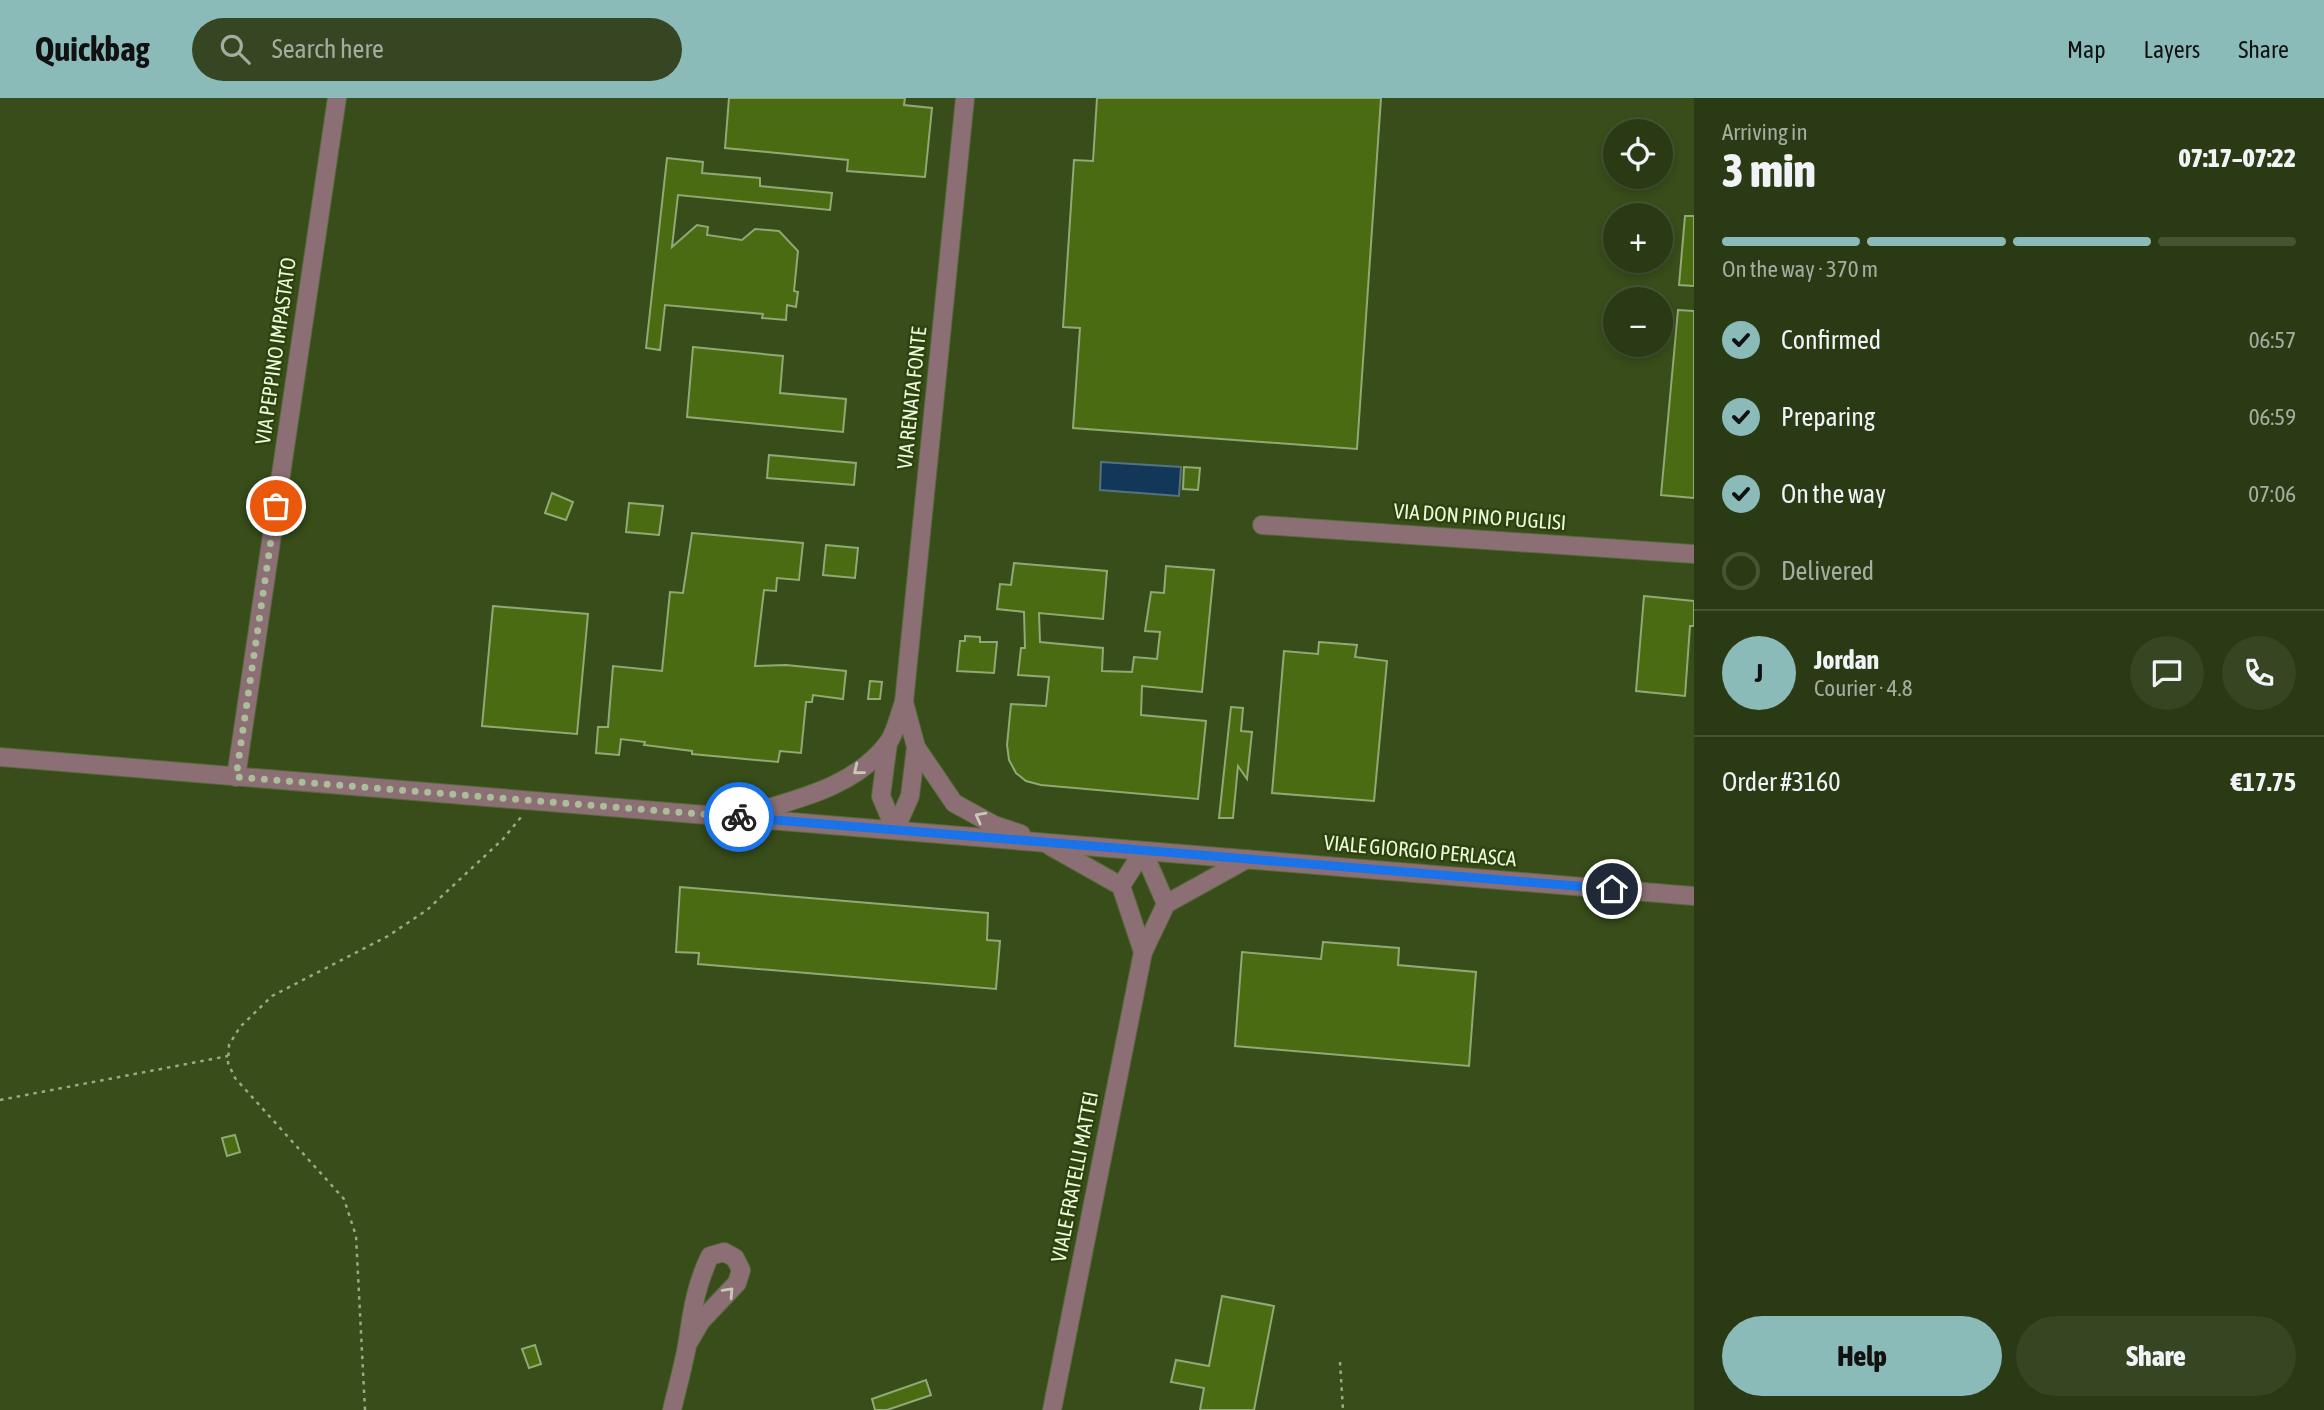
<!DOCTYPE html>
<meta charset="utf-8">
<style>
:root{--surface:#2a3a14;--page:#364522;--text:#f1f3f6;--muted:#a5ada0;--line:#465434;--accent:#8bbbb9}
body{margin:0;font-family:"Asap Condensed",sans-serif;background:var(--page);color:var(--text);height:100vh;display:flex;flex-direction:column;font-size:26px;white-space:nowrap}
*{box-sizing:border-box;margin:0}
p{font-size:23px;color:var(--muted)}
.icon{flex:none;width:38px;height:38px;fill:none;stroke:currentColor;stroke-width:2;stroke-linecap:round;stroke-linejoin:round}
.map{position:relative;flex:1;overflow:hidden}
.sheet{display:flex;flex-direction:column;background:var(--surface);width:630px}
.sheet>*{flex:none}
.buttons{position:absolute;left:1603px;top:21px;display:grid;gap:14px}
.buttons a{display:grid;place-items:center;width:70px;height:70px;border-radius:50%;background:var(--surface);box-shadow:0 4px 10px #0003,0 0 0 2px var(--line);font-size:35px}
.pin{position:absolute;display:grid;place-items:center;width:60px;height:60px;color:#fff;margin:-30px;border:4px solid #fff;border-radius:50%;box-shadow:0 2px 7px #0007}
.courier{position:absolute;display:grid;place-items:center;width:70px;height:70px;margin:-35px;border:5px solid #1a73e8;border-radius:50%;background:#fff;color:#222;box-shadow:0 2px 9px #0007}
.head em{font-style:normal;font-weight:800}
.head div{display:flex;flex-direction:column-reverse}
.head{display:flex;align-items:center;justify-content:space-between;height:119px;padding:0 28px}
h1{font-size:46px;font-weight:800;line-height:52px}
.bar{display:grid;grid-template-columns:repeat(4,1fr);gap:10px 7px;align-content:center;height:84px;padding:0 28px}
.bar i{height:9px;border-radius:5px;background:var(--line)}
.bar .selected{background:var(--accent)}
.bar p{grid-column:span 4}
.line{display:flex;align-items:center;gap:18px;padding:0 28px;border-top:2px solid var(--line)}
.line div{flex:1}
.round{display:grid;place-items:center;flex:none;width:74px;height:74px;border-radius:37px;background:var(--page)}
ol{padding:0 28px;list-style:none}
li{display:flex;align-items:center;gap:21px;height:77px}
li p{margin-inline-start:auto}
li .icon{padding:7px;border-radius:50%;background:var(--accent);color:#111;stroke-width:4}
li:last-child{color:var(--muted)}
li i{width:38px;height:38px;border:4px solid var(--line);border-radius:50%}
.cta{display:flex;gap:14px;margin-top:auto;padding:14px 28px}
.cta a{flex:1;height:80px;border-radius:42px;background:var(--accent);color:#111;font-size:28px;font-weight:800;line-height:80px;text-align:center}
.cta a+a{background:var(--page);color:var(--text)}
header{display:flex;align-items:center;gap:42px;box-sizing:border-box;height:98px;padding:0 35px;background:var(--accent);color:#111}
header strong{font-size:33px}
nav{display:flex;gap:38px;margin-inline-start:auto;font-size:24px}
.search{width:490px;height:63px;background:var(--page);display:flex;align-items:center;gap:18px;box-sizing:border-box;padding:0 24px;border-radius:38px;color:var(--muted);font-size:26px}
main{display:flex;flex:1;min-height:0}
.map>svg:first-child{display:block}
.water{fill:#133758;stroke:#547180;stroke-width:2}
.building{fill:#4b6b12;stroke:#91a974;stroke-width:2}
.lines{fill:none;stroke-linecap:round;stroke-linejoin:round}
.minor-casing{stroke:#556939;stroke-width:20}
.path{stroke:#9aab84;stroke-width:2.5;stroke-dasharray:3.5 5;stroke-linecap:butt}
.minor{stroke:#8b6f74;stroke-width:18}
.oneway{stroke:#c9c9b8}
.done{stroke:#acbd99;stroke-width:7;stroke-dasharray:0 12.6}
.route{stroke:#1a73e8;stroke-width:9}
.labels{text-anchor:middle;stroke-width:5;stroke-linejoin:round;paint-order:stroke}
.street-label{font-size:21px;fill:#ebf9dd;stroke:#2e420e}
</style>
<header>
<strong>Quickbag</strong>
<div class="search"><svg class="icon" aria-label="search" viewBox="0 0 24 24"><circle cx="10" cy="10" r="6"/><path d="M15 15l6 6"/></svg>Search here</div>
<nav><a>Map</a><a>Layers</a><a>Share</a></nav>
</header>
<main>
<div class="map">
<svg width="1694" height="1312" viewBox="0 0 1694 1312">
<rect width="100%" height="100%" fill="#384d1a"/>
<path class="water" d="M1101,364L1181,369L1179,398L1100,392Z"/>
<g class="building">
<path d="M729,0H905L904,7L932,10L925,79L847,73L848,62L725,50Z"/>
<path d="M1097,0H1381L1357,351L1073,330L1080,230L1063,229L1074,62L1093,63Z"/>
<path d="M667,60L703,64L702,75L760,80V88L832,95L830,112L678,97L672,149L697,127L708,129L707,137L742,142L755,131L779,133L798,153L794,193L798,194L796,209L787,207L786,222L762,220L763,216L665,207L660,252L646,250Z"/>
<path d="M1685,118H1694V188L1679,187Z"/>
<path d="M1678,212L1694,213V400L1661,397Z"/>
<path d="M693,249L783,258L780,295L846,301L843,334L687,319Z"/>
<path d="M769,357L856,365L854,387L767,380Z"/>
<path d="M1184,369L1200,370L1198,392L1183,391Z"/>
<path d="M552,395L573,404L566,422L545,415Z"/>
<path d="M629,405L663,408L659,437L626,434Z"/>
<path d="M692,435L803,445L799,482L777,480L776,493L764,492L755,568L786,567L846,573L843,601L813,597L812,604H806L801,655L780,653L778,664L692,656V653L644,647L645,644L621,641L619,657L596,655L598,629H608L613,568L662,573L670,494L683,495Z"/>
<path d="M826,447L858,450L855,480L823,477Z"/>
<path d="M1014,465L1107,473L1103,521L1039,515L1040,544L1103,550L1102,573L1132,574L1134,559L1157,561L1160,534L1145,533L1151,494L1164,495L1166,468L1214,472L1202,594L1142,588L1141,617L1206,623L1198,701L1041,687L1026,683L1016,675L1009,662L1007,647L1011,606L1046,608L1049,579L1018,577L1021,550H1025L1024,514L997,511L1000,486L1011,487Z"/>
<path d="M1644,498L1694,503V528H1690L1685,598L1636,593Z"/>
<path d="M493,508L588,516L577,636L482,628Z"/>
<path d="M965,538L980,539V544H997L994,575L957,573L960,543H965Z"/>
<path d="M1319,544L1357,547L1355,559L1387,563L1374,703L1272,695L1284,553L1318,556Z"/>
<path d="M870,583L882,584L880,601H868Z"/>
<path d="M1231,609L1243,610L1241,633L1252,634L1247,681L1238,668L1233,720H1219Z"/>
<path d="M680,789L988,815L987,842L1000,843L996,891L698,866L699,855L676,854Z"/>
<path d="M1323,844L1399,850L1398,867L1476,874L1469,968L1235,948L1242,854L1321,861Z"/>
<path d="M235,1037L240,1054L227,1058L222,1040Z"/>
<path d="M1222,1198L1274,1208L1254,1312H1200L1204,1290L1171,1284L1176,1262L1209,1268Z"/>
<path d="M535,1247L541,1266L529,1270L522,1251Z"/>
<path d="M926,1282L931,1297L887,1312H875L872,1301Z"/>
</g>
<g class="lines">
<defs>
<g id="minor">
<path d="M1262,427L1694,456"/>
<path d="M904,604L965,0"/>
<path d="M888,645L881,698L895,732L910,698L916,649"/>
<path d="M0,659L1694,798"/>
<path d="M236,679L337,0"/>
<path d="M748,716C797,701 855,689 888,645C896,634 899,617 904,604L916,649L954,705L994,727L1021,736"/>
<path d="M1050,748L1121,788L1143,854L1166,806L1247,761"/>
<path d="M1143,753L1166,806"/>
<path d="M1121,788L1143,753"/>
<path d="M672,1312C677,1291 683,1269 687,1248C692,1215 695,1189 710,1158L724,1154L735,1160L741,1172L737,1185L701,1223L687,1247"/>
<path d="M1052,1312L1143,854"/>
</g>
</defs>
<use href="#minor" class="minor-casing"/>
<g class="path">
<path d="M0,1002L228,958"/>
<path d="M1340,1264L1343,1312"/>
<path d="M365,1312L356,1138L344,1101L235,980L228,965L229,947L240,929L272,898L388,838L427,812L503,741L522,718"/>
</g>
<use href="#minor" class="minor"/>
</g>
<defs><path id="oneway-chevron" d="M-2-3.5L2.5 0L-2 3.5" fill="none" stroke-width="1.6" stroke-linecap="round" stroke-linejoin="round" transform="scale(1.75)"/></defs>
<g class="oneway">
<use href="#oneway-chevron" transform="translate(858 672) rotate(141)"/>
<use href="#oneway-chevron" transform="translate(980 719) rotate(-152)"/>
<use href="#oneway-chevron" transform="translate(729 1194) rotate(-47)"/>
</g>
<g class="lines">
<path class="done" d="M276,408L236,679L739,719"/>
<path class="route" d="M739,719L1612,791"/>
</g>
<g class="labels">
<g class="street-label">
<text transform="translate(276 253) rotate(-82)" y="7">VIA PEPPINO IMPASTATO</text>
<text transform="translate(912 300) rotate(-84)" y="7">VIA RENATA FONTE</text>
<text transform="translate(1480 419) rotate(4)" y="7">VIA DON PINO PUGLISI</text>
<text transform="translate(1420 753) rotate(5)" y="7">VIALE GIORGIO PERLASCA</text>
<text transform="translate(1075 1079) rotate(-79)" y="7">VIALE FRATELLI MATTEI</text>
</g>
</g>
</svg>
<div class="buttons">
<a><svg class="icon" aria-label="locate" viewBox="0 0 24 24"><circle cx="12" cy="12" r="6"/><path d="M12 2v4M12 18v4M2 12h4M18 12h4"/></svg></a>
<a>+</a>
<a>−</a>
</div>
<div class="pin" style="left:276px;top:408px;background:#ea580c"><svg class="icon" aria-label="bag" viewBox="0 0 24 24"><path d="M5 8h14l-1 12H6zM9 8a3 3 0 0 1 6 0"/></svg></div>
<div class="pin" style="left:1612px;top:791px;background:#1f2937"><svg class="icon" aria-label="home" viewBox="0 0 24 24"><path d="M3 11l9-7 9 7M6 9v11h12V9"/></svg></div>
<div class="courier" style="left:739px;top:719px"><svg class="icon" aria-label="bike" viewBox="0 0 24 24"><circle cx="6" cy="16" r="4"/><circle cx="18" cy="16" r="4"/><path d="M6 16l4-8h5l3 8M10 8l3 8H6M13 5h3"/></svg></div>
</div>
<section class="sheet">
<div class="head"><div><h1>3 min</h1><p>Arriving in</p></div><em>07:17–07:22</em></div>
<div class="bar"><i class="selected"></i><i class="selected"></i><i class="selected"></i><i></i><p>On the way · 370 m</p></div>
<ol>
<li><svg class="icon" aria-label="check" viewBox="0 0 24 24"><path d="M5 12l5 5 9-10"/></svg>Confirmed<p>06:57</p></li>
<li><svg class="icon" aria-label="check" viewBox="0 0 24 24"><path d="M5 12l5 5 9-10"/></svg>Preparing<p>06:59</p></li>
<li><svg class="icon" aria-label="check" viewBox="0 0 24 24"><path d="M5 12l5 5 9-10"/></svg>On the way<p>07:06</p></li>
<li><i></i>Delivered</li>
</ol>
<div class="line" style="height:126px"><b class="round" style="background:var(--accent);color:#111">J</b><div><b>Jordan</b><p>Courier · 4.8</p></div><a class="round"><svg class="icon" aria-label="chat" viewBox="0 0 24 24"><path d="M4 5h16v11H9l-5 4z"/></svg></a><a class="round"><svg class="icon" aria-label="phone" viewBox="0 0 24 24"><path d="M5 4h4l2 5-3 2q2 4 5 5l2-3 5 2v4C11 20 4 13 5 4z"/></svg></a></div>
<div class="line" style="height:91px"><div>Order #3160</div><b>€17.75</b></div>
<div class="cta"><a>Help</a><a>Share</a></div>
</section>
</main>
